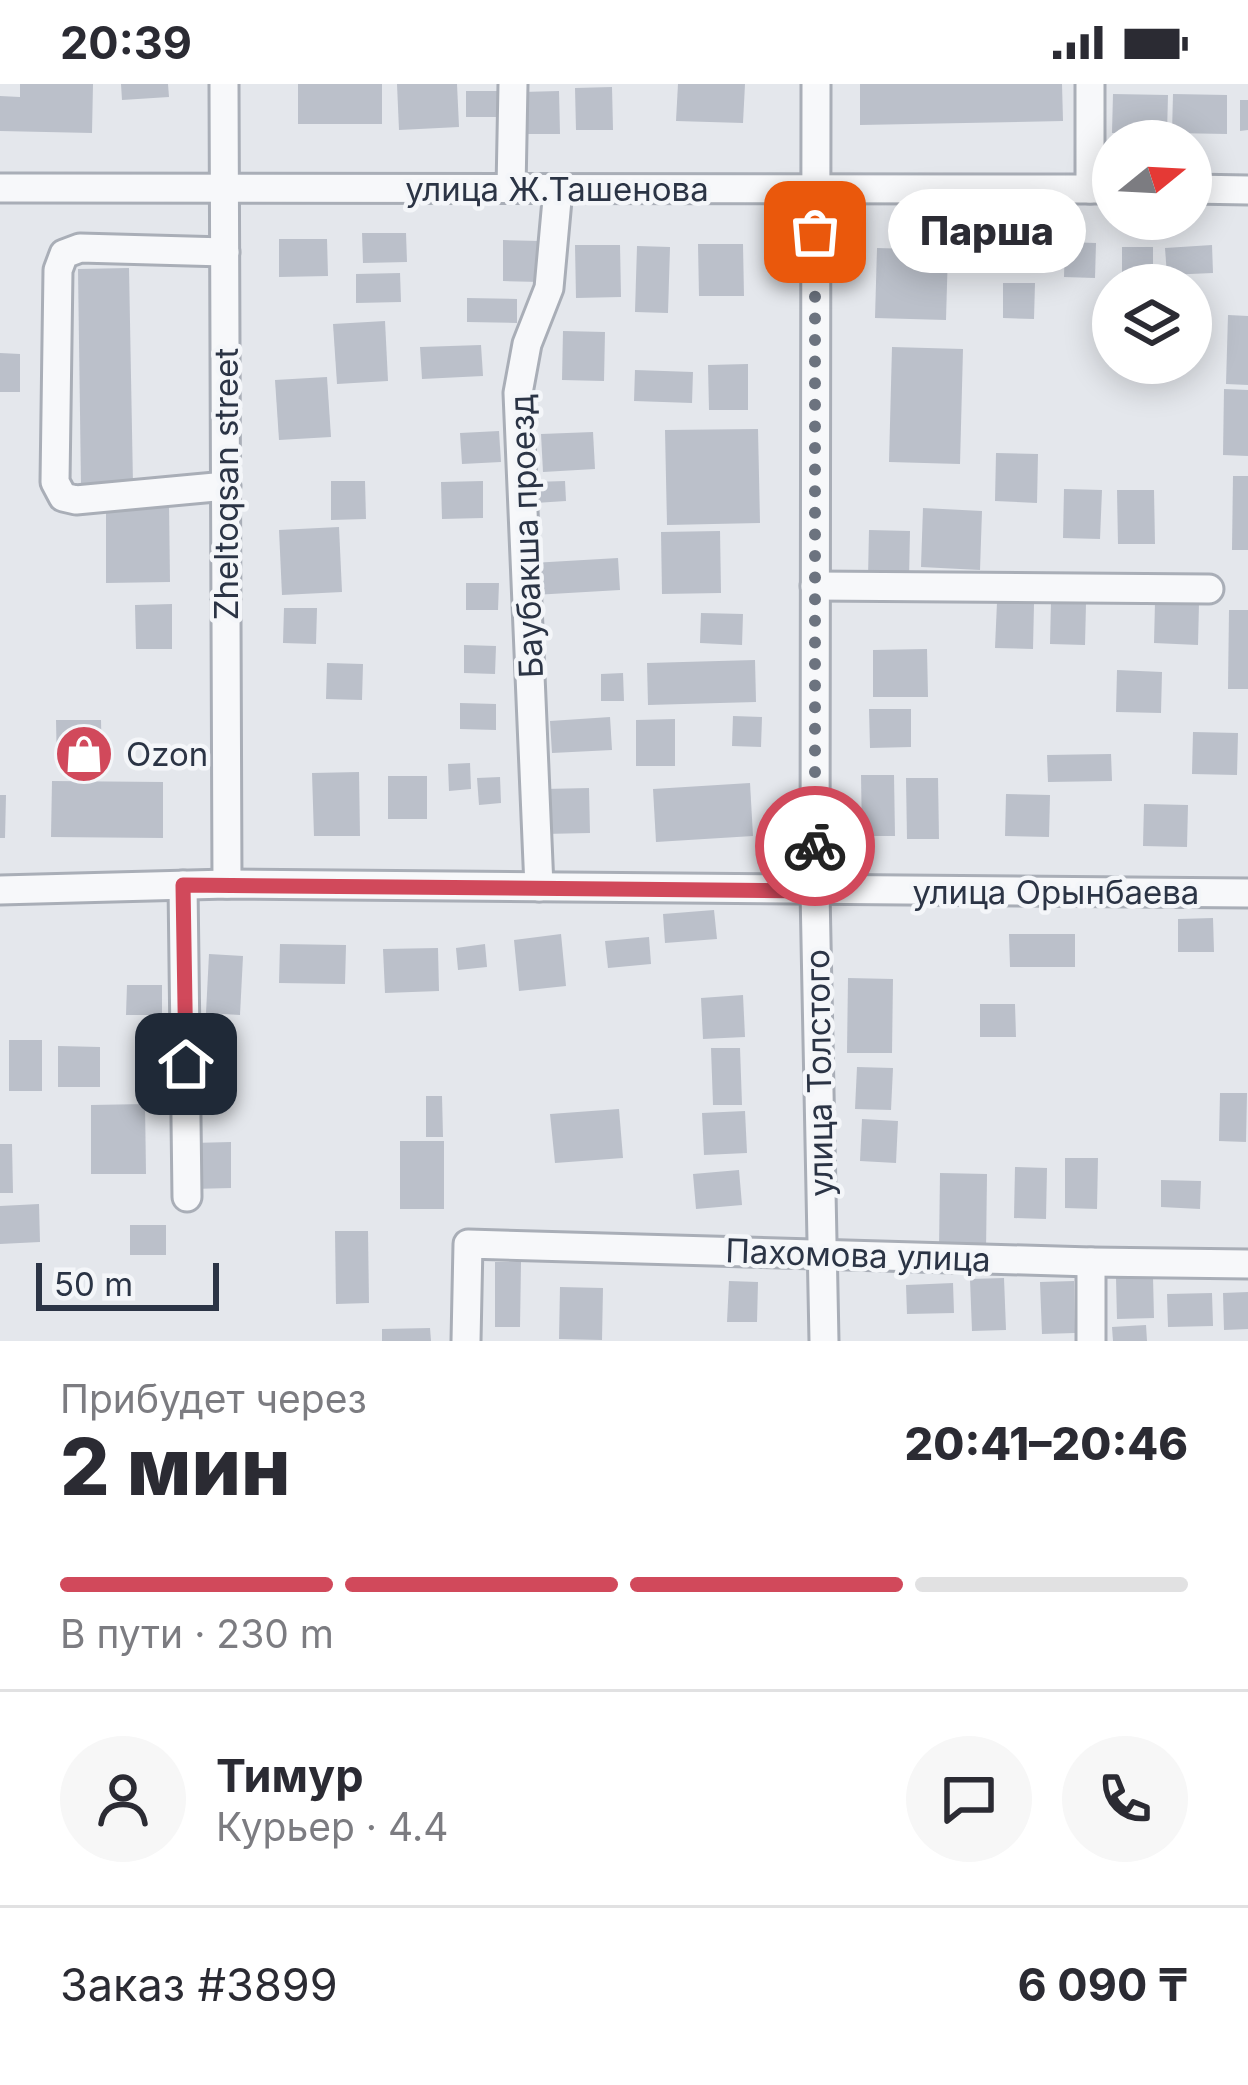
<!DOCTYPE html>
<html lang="ru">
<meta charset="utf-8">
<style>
:root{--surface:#fff;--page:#f7f7f7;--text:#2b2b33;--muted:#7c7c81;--line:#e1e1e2;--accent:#d1495b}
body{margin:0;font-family:Inter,sans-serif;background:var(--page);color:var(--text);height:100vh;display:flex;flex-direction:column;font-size:45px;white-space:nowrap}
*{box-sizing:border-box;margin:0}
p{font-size:39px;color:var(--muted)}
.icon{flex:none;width:66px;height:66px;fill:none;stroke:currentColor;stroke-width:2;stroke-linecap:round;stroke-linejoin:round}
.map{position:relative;height:1257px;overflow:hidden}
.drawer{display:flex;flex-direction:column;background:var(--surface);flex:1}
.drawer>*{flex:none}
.needle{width:78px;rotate:72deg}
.tools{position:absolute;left:1092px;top:36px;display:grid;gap:24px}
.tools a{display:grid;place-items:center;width:120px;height:120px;border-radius:50%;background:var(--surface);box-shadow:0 6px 30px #0003;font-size:60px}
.scale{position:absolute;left:36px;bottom:30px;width:183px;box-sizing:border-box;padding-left:12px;border:6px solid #2b3445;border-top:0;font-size:33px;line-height:42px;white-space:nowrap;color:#2b3445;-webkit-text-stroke:9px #f4f6f9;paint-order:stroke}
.pin{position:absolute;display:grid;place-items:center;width:102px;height:102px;color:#fff;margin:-51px;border-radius:24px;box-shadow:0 6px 18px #0006}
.courier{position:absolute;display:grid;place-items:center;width:120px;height:120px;margin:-60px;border:9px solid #d1495b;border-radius:50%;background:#fff;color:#222;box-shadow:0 3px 15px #0007}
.bubble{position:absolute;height:84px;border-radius:42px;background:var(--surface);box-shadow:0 6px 30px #0003;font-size:39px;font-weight:800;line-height:84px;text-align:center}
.overview em{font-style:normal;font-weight:800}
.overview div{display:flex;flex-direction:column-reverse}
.overview{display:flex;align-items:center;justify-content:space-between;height:204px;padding:0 60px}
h1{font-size:78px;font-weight:800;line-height:90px}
.bar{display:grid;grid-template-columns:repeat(4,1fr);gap:18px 12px;align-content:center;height:144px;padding:0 60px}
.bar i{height:15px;border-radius:9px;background:var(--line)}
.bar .active{background:var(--accent)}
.bar p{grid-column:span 4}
.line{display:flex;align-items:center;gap:30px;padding:0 60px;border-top:3px solid var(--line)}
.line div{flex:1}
.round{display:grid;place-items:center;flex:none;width:126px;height:126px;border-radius:63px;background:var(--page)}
.status{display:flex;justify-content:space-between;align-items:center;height:84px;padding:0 60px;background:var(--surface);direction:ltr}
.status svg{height:33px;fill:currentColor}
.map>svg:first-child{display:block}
.building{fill:#bbc0ca}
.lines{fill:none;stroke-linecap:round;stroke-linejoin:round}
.minor-casing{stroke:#a9aeb7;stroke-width:33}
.minor{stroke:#f7f8fa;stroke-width:27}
.done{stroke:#6c737f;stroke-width:12;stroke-dasharray:0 21.6}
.route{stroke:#d1495b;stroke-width:15}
.labels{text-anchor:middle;stroke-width:9;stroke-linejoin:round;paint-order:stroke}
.street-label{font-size:33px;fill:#2b3445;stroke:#f4f6f9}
.poi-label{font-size:33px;fill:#2b3445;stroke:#f4f6f9;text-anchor:start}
</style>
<div class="status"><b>20:39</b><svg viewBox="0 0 49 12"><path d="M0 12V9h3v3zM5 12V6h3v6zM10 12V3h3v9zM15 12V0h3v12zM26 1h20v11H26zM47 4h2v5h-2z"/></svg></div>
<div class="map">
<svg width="1248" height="1257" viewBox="0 0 1248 1257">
<rect width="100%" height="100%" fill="#e4e7ec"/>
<g class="building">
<path d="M20,0H93L92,49L0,47V12L20,13Z"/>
<path d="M121,0H168L169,13L122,16Z"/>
<rect x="298" y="0" width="84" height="40"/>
<path d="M397,0H457L459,43L399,46Z"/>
<path d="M678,0H745L743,39L676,37Z"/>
<path d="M860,0H1062L1063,37L860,41Z"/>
<path d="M612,3L613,46H576L575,4Z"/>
<rect x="466" y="7" width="39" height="26"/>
<path d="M559,7L560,50H522V8Z"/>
<path d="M1113,10L1168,11L1167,49H1112Z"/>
<path d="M1173,10L1227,11V50L1172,49Z"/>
<path d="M1240,16H1248V46L1240,47Z"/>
<path d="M362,149H406L407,178L363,179Z"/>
<path d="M279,155H327L328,192L279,193Z"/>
<path d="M503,156L540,157V198L503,197Z"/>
<path d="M1065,158L1096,159L1095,194L1064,193Z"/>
<path d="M698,160H743L744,212H699Z"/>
<path d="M575,161H620L621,213L576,214Z"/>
<path d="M1212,161L1213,189L1167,191L1165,164Z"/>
<path d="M637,162L670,163L668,229L635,228Z"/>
<path d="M1122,163H1153V200L1122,199Z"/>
<path d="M877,164L948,166L946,236L875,234Z"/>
<path d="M129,184L133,401L81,402L78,185Z"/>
<path d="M400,189L401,218L356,219V190Z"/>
<path d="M1003,199H1035L1034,235L1003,234Z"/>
<path d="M467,214L517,215V239L467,238Z"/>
<path d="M1228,231L1248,232V301L1226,300Z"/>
<path d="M385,237L388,297L337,300L333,240Z"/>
<path d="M563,247L605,248L604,297L562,296Z"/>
<path d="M481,261L483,292L422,295L420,263Z"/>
<path d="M892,263L963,265L960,380L889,378Z"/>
<path d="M0,269L20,270V308H0Z"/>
<path d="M748,280V326H709L708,281Z"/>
<path d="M635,286L693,288L692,319L634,317Z"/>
<path d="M327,293L331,353L279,356L275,296Z"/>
<path d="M1224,305L1248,306V372L1223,371Z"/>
<path d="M758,345L760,439L667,441L665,346Z"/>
<path d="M499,347L501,378L462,380L460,349Z"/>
<path d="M593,348L595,385L543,388L541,350Z"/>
<path d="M996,369L1038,370L1037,419L995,417Z"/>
<path d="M1233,392H1248V466H1232Z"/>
<path d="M331,397H365L366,435L331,436Z"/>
<path d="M483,397V434L442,435L441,398Z"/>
<path d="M565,397L566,417L535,419L534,398Z"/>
<path d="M1064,405L1102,406L1100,455L1063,454Z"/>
<path d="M1117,406H1154L1155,460H1118Z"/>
<path d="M106,419H169L170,498L106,499Z"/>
<path d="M923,424L982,427L980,486L921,483Z"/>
<path d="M339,443L342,508L282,511L279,446Z"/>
<path d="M869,446L910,447L909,495L868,494Z"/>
<path d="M720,447L721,509L662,510L661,448Z"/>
<path d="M618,474L620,506L534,511L532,479Z"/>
<path d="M466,499H499L498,526H466Z"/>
<path d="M997,518L1034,520L1033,565L995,564Z"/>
<path d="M1051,518L1086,519L1085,561L1050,560Z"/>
<path d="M1155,518L1199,519L1198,561L1154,559Z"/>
<path d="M172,520V565H136L135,521Z"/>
<path d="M284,524H317L316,560L283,559Z"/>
<path d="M1229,526H1248V605H1228Z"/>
<path d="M701,529L743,530L742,561L700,559Z"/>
<path d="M464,561L496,562L495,590L464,589Z"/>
<path d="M927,565L928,613H873V566Z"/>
<path d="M755,576L756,618L648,621L647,579Z"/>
<path d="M327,579L363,580L362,616L326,615Z"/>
<path d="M1117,586L1162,588L1161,629L1116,628Z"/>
<path d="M623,589L624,617H601V590Z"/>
<path d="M460,619L496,620V646L460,645Z"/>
<path d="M869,625H911V663L870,664Z"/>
<path d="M733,632L762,633L761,663L732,662Z"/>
<path d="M610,633L612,666L552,669L550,637Z"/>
<path d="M675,635V682H636V636Z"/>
<path d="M56,636H101L102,682L57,683Z"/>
<path d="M1193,648L1238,649L1237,691L1192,690Z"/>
<path d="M1111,670L1112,697L1048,698L1047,671Z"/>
<path d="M470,679L471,705L449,707L448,680Z"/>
<path d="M359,688L360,752H314L312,689Z"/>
<path d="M861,691H894L895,752H862Z"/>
<rect x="388" y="692" width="39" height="43"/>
<path d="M500,693L501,719L479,721L477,694Z"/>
<path d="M906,694H938L939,755H907Z"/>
<path d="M52,697L163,698V754L51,753Z"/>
<path d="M750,699L753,752L656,758L653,705Z"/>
<path d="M589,704L590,749L544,750V705Z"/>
<path d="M1006,710L1050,711L1049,753L1005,752Z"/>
<path d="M0,711H6L5,754H0Z"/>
<path d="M1144,720L1188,721L1187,763L1143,762Z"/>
<path d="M714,826L717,855L665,859L663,830Z"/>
<path d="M1213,834L1214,868H1178V835Z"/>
<path d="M561,850L566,902L519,907L514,856Z"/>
<path d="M1009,850H1075V883H1010Z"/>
<path d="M649,853L651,880L608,884L605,857Z"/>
<path d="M280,860L346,861L345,900L279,899Z"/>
<path d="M485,860L487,883L458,886L456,864Z"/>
<path d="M438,864L439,907L385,909L383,865Z"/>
<path d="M209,870L243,872L240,931L206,929Z"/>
<path d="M848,894L893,895L892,969H847Z"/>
<path d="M127,901H162V931H126Z"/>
<path d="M743,911L745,953L703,955L701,914Z"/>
<path d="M980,920H1015L1016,953H980Z"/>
<rect x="9" y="956" width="33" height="51"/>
<path d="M58,962L100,963V1003H58Z"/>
<path d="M711,964H740L742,1021H713Z"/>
<path d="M857,983L893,984L891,1026L855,1025Z"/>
<path d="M1220,1009H1247L1246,1058L1219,1057Z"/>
<path d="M426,1012H442L443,1053H426Z"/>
<path d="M145,1020L146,1090H91V1021Z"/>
<path d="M619,1025L623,1074L555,1079L550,1030Z"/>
<path d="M745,1027L747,1069L704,1071L702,1029Z"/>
<path d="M862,1035L898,1037L896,1079L860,1077Z"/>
<rect x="400" y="1057" width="44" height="68"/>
<path d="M231,1058V1104L192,1105V1059Z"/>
<path d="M0,1060H12L13,1109H0Z"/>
<path d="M1065,1074H1098L1097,1125L1065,1124Z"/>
<path d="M1015,1083L1047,1084L1046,1135L1014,1134Z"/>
<path d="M739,1086L742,1121L696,1125L693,1090Z"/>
<path d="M940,1089L987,1090L986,1168L939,1167Z"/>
<path d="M1161,1096L1201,1097L1200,1125L1161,1123Z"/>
<path d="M39,1120L40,1158L0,1160V1122Z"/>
<rect x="130" y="1141" width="36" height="30"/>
<path d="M335,1147H368L369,1219L336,1220Z"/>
<path d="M495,1178H521L520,1243H495Z"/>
<path d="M1153,1193L1154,1234L1117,1235L1116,1194Z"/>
<path d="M1004,1194L1006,1246L972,1247L970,1195Z"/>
<path d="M729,1197L758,1198L757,1238H727Z"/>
<path d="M1074,1197L1075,1249L1042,1250L1040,1198Z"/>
<path d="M953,1199L954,1229L907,1230L906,1201Z"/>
<path d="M560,1203L603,1204L602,1256L559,1255Z"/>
<path d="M1248,1208V1245L1224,1246L1223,1209Z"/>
<path d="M1212,1209L1213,1242L1168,1243L1167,1210Z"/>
<path d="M1146,1241L1147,1257H1113L1112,1243Z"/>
<path d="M430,1244L431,1257H382V1245Z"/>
</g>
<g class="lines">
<defs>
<g id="minor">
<path d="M224,0L227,800"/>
<path d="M816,0L815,807L824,1257"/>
<path d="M1090,0V105"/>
<path d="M0,104L1113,105"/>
<path d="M511,105L513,0"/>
<path d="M1191,105L1248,106"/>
<path d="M225,168L80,164L64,170L58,186L55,398L63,413L76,416L226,402"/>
<path d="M815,502L1209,505"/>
<path d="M183,801L187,1113"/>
<path d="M539,803L518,309L527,260L549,204L558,105"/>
<path d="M0,806L227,800L1248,809"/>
<path d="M1091,1178V1257"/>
<path d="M466,1257L468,1160L1091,1178L1248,1180"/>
</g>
</defs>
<use href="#minor" class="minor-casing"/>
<use href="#minor" class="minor"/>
</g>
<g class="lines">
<path class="done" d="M815,148V762"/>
<path class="route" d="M186,980L183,801L815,807V762"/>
</g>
<defs>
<symbol id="shop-disc" viewBox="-11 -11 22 22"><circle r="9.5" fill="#d1495b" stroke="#f4f6f9"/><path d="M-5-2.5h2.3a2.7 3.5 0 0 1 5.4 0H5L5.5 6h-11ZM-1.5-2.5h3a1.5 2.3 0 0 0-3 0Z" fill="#fff"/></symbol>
</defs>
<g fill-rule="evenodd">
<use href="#shop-disc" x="51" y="637" width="66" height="66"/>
</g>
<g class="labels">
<g class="street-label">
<text x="557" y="117">улица Ж.Ташенова</text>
<text transform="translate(226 400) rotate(-90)" y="12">Zheltoqsan street</text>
<text transform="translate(526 452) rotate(-92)" y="12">Баубакша проезд</text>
<text x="1056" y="820">улица Орынбаева</text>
<text transform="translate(819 989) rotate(-91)" y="12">улица Толстого</text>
<text transform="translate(858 1171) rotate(2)" y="12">Пахомова улица</text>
</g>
<g class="poi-label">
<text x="126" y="682">Ozon</text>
</g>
</g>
</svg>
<div class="tools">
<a><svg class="needle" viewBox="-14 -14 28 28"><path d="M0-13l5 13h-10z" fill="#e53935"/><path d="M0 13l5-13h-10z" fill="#7c7c81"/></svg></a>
<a><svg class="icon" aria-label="layers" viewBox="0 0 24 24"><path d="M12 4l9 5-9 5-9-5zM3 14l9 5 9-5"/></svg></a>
</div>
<div class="scale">50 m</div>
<div class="pin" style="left:815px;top:148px;background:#ea580c"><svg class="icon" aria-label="bag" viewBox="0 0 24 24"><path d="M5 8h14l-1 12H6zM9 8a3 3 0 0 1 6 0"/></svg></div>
<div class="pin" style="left:186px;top:980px;background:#1f2937"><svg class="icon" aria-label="home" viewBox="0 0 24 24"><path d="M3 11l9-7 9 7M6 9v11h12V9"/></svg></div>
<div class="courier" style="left:815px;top:762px"><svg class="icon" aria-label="bike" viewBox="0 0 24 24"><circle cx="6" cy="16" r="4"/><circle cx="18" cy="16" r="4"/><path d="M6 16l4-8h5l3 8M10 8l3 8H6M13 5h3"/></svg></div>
<div class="bubble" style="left:888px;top:105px;width:198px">Парша</div>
</div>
<section class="drawer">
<div class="overview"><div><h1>2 мин</h1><p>Прибудет через</p></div><em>20:41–20:46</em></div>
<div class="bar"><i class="active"></i><i class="active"></i><i class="active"></i><i></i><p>В пути · 230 m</p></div>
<div class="line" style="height:216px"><a class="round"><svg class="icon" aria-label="person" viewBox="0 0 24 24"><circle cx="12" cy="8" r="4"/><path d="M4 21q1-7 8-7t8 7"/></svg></a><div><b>Тимур</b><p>Курьер · 4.4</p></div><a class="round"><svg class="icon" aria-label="chat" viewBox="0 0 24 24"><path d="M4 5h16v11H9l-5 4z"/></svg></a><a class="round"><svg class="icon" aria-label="phone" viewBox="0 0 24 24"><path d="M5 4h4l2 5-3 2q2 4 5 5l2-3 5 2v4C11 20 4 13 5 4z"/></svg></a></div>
<div class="line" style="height:156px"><div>Заказ #3899</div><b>6 090 ₸</b></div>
</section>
